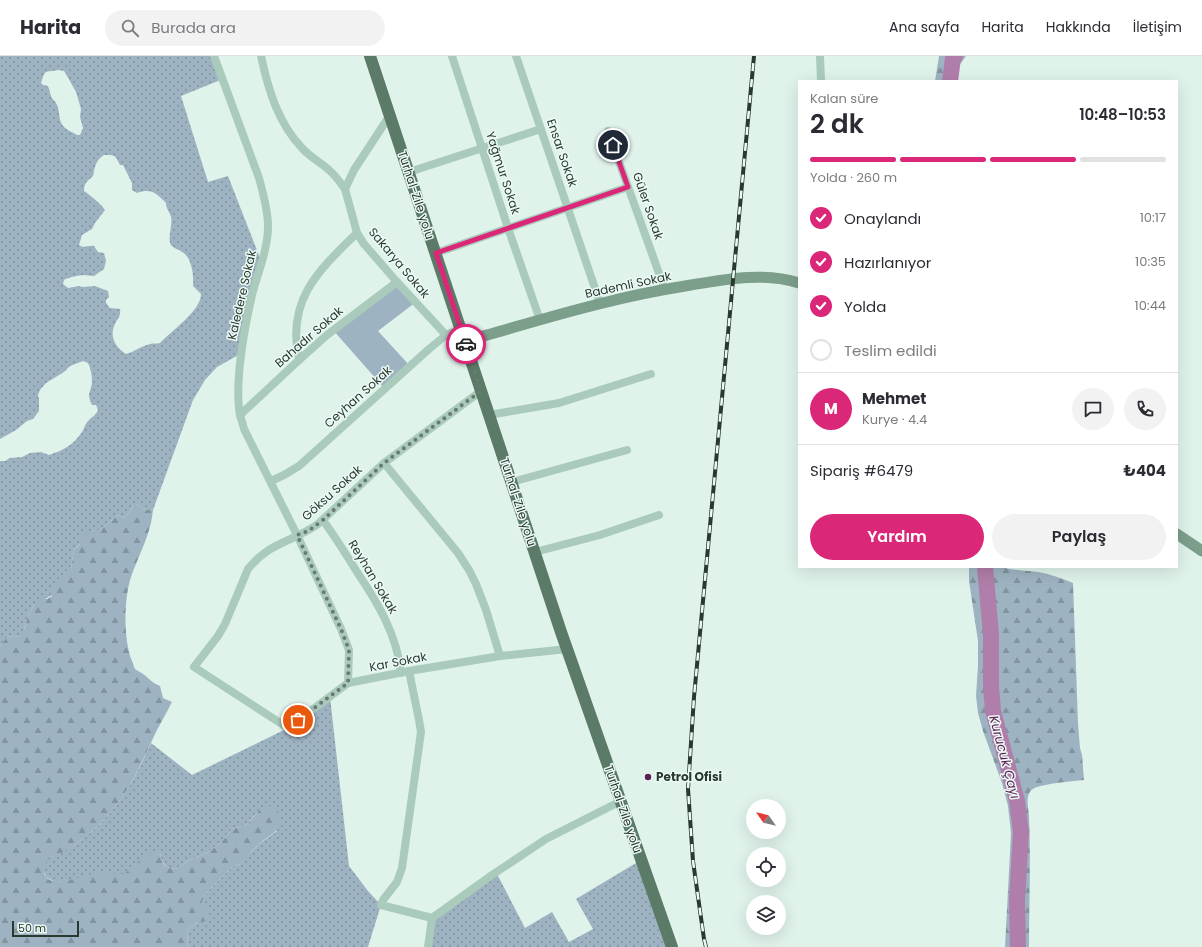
<!DOCTYPE html>
<html lang="tr">
<meta charset="utf-8">
<style>
:root{--surface:#fff;--page:#f2f2f3;--text:#2b2b33;--muted:#7c7c81;--line:#e1e1e2;--accent:#db2777}
body{margin:0;font-family:Poppins,sans-serif;background:var(--page);color:var(--text);height:100vh;display:flex;flex-direction:column;font-size:15px;white-space:nowrap}
*{box-sizing:border-box;margin:0}
p{font-size:13px;color:var(--muted)}
.icon{flex:none;width:22px;height:22px;fill:none;stroke:currentColor;stroke-width:2;stroke-linecap:round;stroke-linejoin:round}
.map{position:relative;flex:1;overflow:hidden}
.sheet{position:absolute;left:798px;top:24px;width:380px;height:488px;display:flex;flex-direction:column;background:var(--surface);border-radius:0px;box-shadow:0 4px 16px #0002}
.sheet>*{flex:none}
.needle{width:26px;rotate:304deg}
.controls{position:absolute;left:746px;top:743px;display:grid;gap:8px}
.controls a{display:grid;place-items:center;width:40px;height:40px;border-radius:50%;background:var(--surface);box-shadow:0 4px 16px #0002;font-size:20px}
.scale{position:absolute;left:12px;bottom:10px;width:67px;box-sizing:border-box;padding-left:4px;border:2px solid #2a3930;border-top:0;font-size:11px;line-height:14px;white-space:nowrap;color:#2a3930;-webkit-text-stroke:3px #ebfaf5;paint-order:stroke}
.pin{position:absolute;display:grid;place-items:center;width:34px;height:34px;color:#fff;margin:-17px;border:2px solid #fff;border-radius:50%;box-shadow:0 1px 4px #0007}
.courier{position:absolute;display:grid;place-items:center;width:40px;height:40px;margin:-20px;border:3px solid #db2777;border-radius:50%;background:#fff;color:#222;box-shadow:0 1px 5px #0007}
.overview em{font-style:normal;font-weight:600}
.overview div{display:flex;flex-direction:column-reverse}
.overview{display:flex;align-items:center;justify-content:space-between;height:68px;padding:0 12px}
h1{font-size:26px;font-weight:600;line-height:30px}
.bar{display:grid;grid-template-columns:repeat(4,1fr);gap:6px 4px;align-content:center;height:48px;padding:0 12px}
.bar i{height:5px;border-radius:3px;background:var(--line)}
.bar .active{background:var(--accent)}
.bar p{grid-column:span 4}
.line{display:flex;align-items:center;gap:10px;padding:0 12px;border-top:1px solid var(--line)}
.line div{flex:1}
.round{display:grid;place-items:center;flex:none;width:42px;height:42px;border-radius:21px;background:var(--page)}
ol{padding:0 12px;list-style:none}
li{display:flex;align-items:center;gap:12px;height:44px}
li p{margin-inline-start:auto}
li .icon{padding:4px;border-radius:50%;background:var(--accent);color:#fff;stroke-width:4}
li:last-child{color:var(--muted)}
li i{width:22px;height:22px;border:2px solid var(--line);border-radius:50%}
.button{display:flex;gap:8px;margin-top:auto;padding:8px 12px}
.button a{flex:1;height:46px;border-radius:24px;background:var(--accent);color:#fff;font-size:16px;font-weight:600;line-height:46px;text-align:center}
.button a+a{background:var(--page);color:var(--text)}
header{display:flex;align-items:center;gap:24px;box-sizing:border-box;height:56px;padding:0 20px;background:var(--surface);border-bottom:1px solid var(--line)}
header strong{font-size:19px}
nav{display:flex;gap:22px;margin-inline-start:auto;font-size:14px}
.search{width:280px;height:36px;background:var(--page);display:flex;align-items:center;gap:10px;box-sizing:border-box;padding:0 14px;border-radius:22px;color:var(--muted);font-size:15px}
.map>svg:first-child{display:block}
.grass{fill:url(#grass-dots);fill-rule:evenodd}
.forest{fill:url(#forest-firs)}
.green{fill:#9eb3c2}
.lines{fill:none;stroke-linecap:round;stroke-linejoin:round}
.river{stroke:#b07eaa;stroke-width:16}
.street{stroke:#aacbbc;stroke-width:8}
.secondary{stroke:#7c9f8b;stroke-width:11}
.primary{stroke:#5b7b68;stroke-width:12}
.rail-casing{stroke:#2a3930;stroke-width:4}
.rail{stroke:#ebfaf5;stroke-width:2.5;stroke-dasharray:8;stroke-linecap:butt}
.done{stroke:#697a71;stroke-width:4;stroke-dasharray:0 7.2}
.route{stroke:#db2777;stroke-width:5}
.poi-dot{fill:#5b1f52;stroke:#ebfaf5;stroke-width:1.5}
.labels{text-anchor:middle;stroke-width:3;stroke-linejoin:round;paint-order:stroke}
.street-label{font-size:12px;fill:#2a3930;stroke:#ebfaf5}
.poi-label{font-size:12px;font-weight:bold;fill:#2a3930;stroke:#ebfaf5;text-anchor:start}
.water-label{font-size:13px;font-style:italic;fill:#5b1f52;stroke:#ebfaf5}
</style>
<header>
<strong>Harita</strong>
<div class="search"><svg class="icon" aria-label="search" viewBox="0 0 24 24"><circle cx="10" cy="10" r="6"/><path d="M15 15l6 6"/></svg>Burada ara</div>
<nav><a>Ana sayfa</a><a>Harita</a><a>Hakkında</a><a>İletişim</a></nav>
</header>
<div class="map">
<svg width="1202" height="891" viewBox="0 0 1202 891">
<defs>
<pattern id="grass-dots" width="8" height="8" patternUnits="userSpaceOnUse"><rect width="8" height="8" fill="#9eb3c2"/><path d="M2 2h.1M6 6h.1" fill="none" stroke="#81939e" stroke-width="1.8" stroke-linecap="round"/></pattern>
<pattern id="forest-firs" width="22" height="20" patternUnits="userSpaceOnUse"><rect width="22" height="20" fill="#9eb3c2"/><path d="M5 1l3.5 6h-7zM16 11l3.5 6h-7z" fill="#81939e"/></pattern>
</defs>
<rect width="100%" height="100%" fill="#dff3eb"/>
<g class="grass">
<path d="M0,0H214L223,23L181,40L208,126L228,120L262,207L242,297L217,311L205,324L193,344L153,454L143,453L137,448L133,450L131,455L124,462L118,459L100,474H93L74,494L71,513H68L52,539L34,549L29,558L23,577L18,581C9,578 4,583 0,591V405H5L10,402L22,401L30,397L41,396L49,399C64,394 73,389 82,376C84,373 85,368 88,365C92,361 96,359 98,354L96,349H92C86,337 91,337 92,326C92,319 91,313 88,307L83,305L70,310L64,316L46,327L40,334L38,339L39,343V355L33,363L27,365L16,374L0,383ZM58,14L64,15L66,18L76,36L81,53L80,61L83,72L80,79H77C73,76 68,75 64,71C57,63 61,55 56,47C55,45 53,44 52,42C50,39 50,34 48,30L43,29L41,27C46,12 44,17 58,14ZM104,99C115,99 115,99 120,109H123L132,127V134L137,137C151,132 156,137 166,147C166,153 170,156 171,161C173,168 167,183 171,189C174,193 179,193 182,196C192,201 194,220 193,230L201,238C201,255 171,275 160,287C156,288 153,287 150,288C141,290 134,296 126,298C115,291 109,280 115,268C118,262 121,260 120,253L110,252L106,247V244L109,241L108,235L95,230L83,231L79,230L68,232L63,228L64,224C66,222 80,219 83,219C87,219 90,220 94,220L104,213L106,205L104,197L98,196L94,190C88,189 84,193 79,189L82,179L92,173L95,167L105,154C102,149 89,138 84,135C84,126 88,125 93,120C95,111 95,105 104,99Z"/>
<path d="M330,641L349,810L368,835L381,849L368,891H187C189,886 187,881 187,875L197,866L203,850L202,846L207,836L233,810L241,808L246,801L258,789L277,775L257,757L246,769L232,773L221,787L208,796L186,806L177,813C165,812 163,809 160,798L135,809L125,818L75,823L66,825L55,826L46,821L44,816V807C54,797 69,793 80,785C116,758 133,727 151,687L192,719L288,672Z"/>
<path d="M641,804L672,891H428L432,862L496,816L525,872L552,856L569,886L593,873L576,843Z"/>
</g>
<g class="forest">
<path d="M939,0H966L959,10L956,25H935Z"/>
<path d="M134,448H137L143,453L153,454C151,478 139,498 131,521C124,542 123,583 132,605C133,607 134,611 135,613C137,615 141,616 143,618C149,622 152,627 160,630L163,642L172,646C167,656 161,666 156,676C138,714 125,747 92,775C84,783 74,789 65,795C56,799 52,800 44,807C44,810 44,814 44,817C50,836 86,817 99,817C108,817 116,818 124,818L149,797L157,795C166,804 157,811 177,813L186,806L208,796L221,787L232,773L246,769L263,751L271,750C279,754 281,760 282,769C275,777 266,782 258,789C251,795 246,802 241,808L233,810L207,836L202,846C204,852 208,854 210,859L207,865L197,866L187,875C187,881 189,886 187,891H0V591C4,583 9,578 18,581C26,575 25,569 28,560C31,554 34,548 39,543H47L52,540L50,536L56,524L63,520L68,513H71L74,494L80,488L79,485L80,480L94,474H100L118,459L124,462L131,455Z"/>
<path d="M969,511H1003C1008,514 1030,515 1038,516C1050,518 1061,522 1073,527L1078,667L1080,692L1082,699L1084,724C1074,725 1039,728 1033,733C1025,738 1028,751 1029,759C1031,803 1029,847 1029,891H1005L1011,777L1008,750L1002,727L983,675L978,657L976,640L978,610V585L969,525Z"/>
</g>
<path class="green" d="M397,226L416,246L378,275L410,310L385,333L333,274Z"/>
<g class="lines">
<g class="river">
<path d="M950,25L953,2L955,0"/>
<path d="M985,511L991,579V630L993,655L1017,745L1021,776L1017,844L1018,891"/>
</g>
<g class="street">
<path d="M214,0L259,122C263,137 268,154 268,170C268,192 259,214 253,235C245,268 234,326 240,359C241,363 243,368 244,373L297,479L341,573L349,594L348,627"/>
<path d="M261,0C268,33 278,67 302,92C310,101 320,106 329,114C335,119 340,126 345,133"/>
<path d="M452,0L508,172L540,264"/>
<path d="M516,0L600,247"/>
<path d="M820,0L821,25"/>
<path d="M390,59L354,114L345,133L357,177L364,188L397,226L446,279"/>
<path d="M608,75L665,234"/>
<path d="M409,116L541,73"/>
<path d="M436,197L628,131"/>
<path d="M299,304C286,244 318,215 357,177"/>
<path d="M481,335L384,407L318,468C293,486 269,486 248,513L225,568L218,580L194,611L288,672L348,627L409,615L500,600L567,593"/>
<path d="M240,359L299,304L327,279L397,226"/>
<path d="M489,359L559,347L651,318"/>
<path d="M384,407L458,497L469,514L476,528L486,554L500,600"/>
<path d="M271,425L284,419L299,410L429,293L446,279L461,273"/>
<path d="M512,426L627,394"/>
<path d="M323,464C335,481 346,498 357,516C378,547 397,579 401,617"/>
<path d="M535,496L600,479L659,459"/>
<path d="M409,615L419,664L421,676L402,812L397,826L383,844L381,849L432,862"/>
<path d="M428,891L432,862L492,819L546,783L621,745"/>
</g>
<g class="secondary">
<path d="M465,285C510,273 554,259 599,248C629,240 660,234 691,229C727,223 764,216 799,227"/>
<path d="M1177,478L1202,495"/>
</g>
<path class="primary" d="M370,0L561,576L672,891"/>
<defs>
<path id="rail" d="M706,891L704,883L693,805L688,733L694,641L754,0"/>
</defs>
<use href="#rail" class="rail-casing"/>
<use href="#rail" class="rail"/>
</g>
<g class="lines">
<path class="done" d="M298,664L348,627L349,594L341,573L297,479L308,475L323,464L384,407L481,335L466,288"/>
<path class="route" d="M466,288L436,197L628,131L613,89"/>
</g>
<circle class="poi-dot" cx="648" cy="721" r="4"/>
<g class="labels">
<g class="street-label">
<text transform="translate(562 97) rotate(71)" y="4">Ensar Sokak</text>
<text transform="translate(503 117) rotate(72)" y="4">Yağmur Sokak</text>
<text transform="translate(416 139) rotate(72)" y="4">Turhal-Zile yolu</text>
<text transform="translate(648 150) rotate(71)" y="4">Güler Sokak</text>
<text transform="translate(399 207) rotate(50)" y="4">Sakarya Sokak</text>
<text transform="translate(628 229) rotate(-12)" y="4">Bademli Sokak</text>
<text transform="translate(242 239) rotate(-77)" y="4">Kaledere Sokak</text>
<text transform="translate(309 281) rotate(-41)" y="4">Bahadır Sokak</text>
<text transform="translate(358 341) rotate(-42)" y="4">Ceyhan Sokak</text>
<text transform="translate(332 437) rotate(-42)" y="4">Göksu Sokak</text>
<text transform="translate(518 446) rotate(72)" y="4">Turhal-Zile yolu</text>
<text transform="translate(373 521) rotate(59)" y="4">Reyhan Sokak</text>
<text transform="translate(398 606) rotate(-11)" y="4">Kar Sokak</text>
<text transform="translate(623 753) rotate(71)" y="4">Turhal-Zile yolu</text>
</g>
<g class="poi-label">
<text x="656" y="725">Petrol Ofisi</text>
</g>
<g class="water-label">
<text transform="translate(1005 701) rotate(75)" y="5">Kurucuk Çayı</text>
</g>
</g>
</svg>
<div class="controls">
<a><svg class="needle" viewBox="-14 -14 28 28"><path d="M0-13l5 13h-10z" fill="#e53935"/><path d="M0 13l5-13h-10z" fill="#7c7c81"/></svg></a>
<a><svg class="icon" aria-label="locate" viewBox="0 0 24 24"><circle cx="12" cy="12" r="6"/><path d="M12 2v4M12 18v4M2 12h4M18 12h4"/></svg></a>
<a><svg class="icon" aria-label="layers" viewBox="0 0 24 24"><path d="M12 4l9 5-9 5-9-5zM3 14l9 5 9-5"/></svg></a>
</div>
<div class="scale">50 m</div>
<div class="pin" style="left:298px;top:664px;background:#ea580c"><svg class="icon" aria-label="bag" viewBox="0 0 24 24"><path d="M5 8h14l-1 12H6zM9 8a3 3 0 0 1 6 0"/></svg></div>
<div class="pin" style="left:613px;top:89px;background:#1f2937"><svg class="icon" aria-label="home" viewBox="0 0 24 24"><path d="M3 11l9-7 9 7M6 9v11h12V9"/></svg></div>
<div class="courier" style="left:466px;top:288px"><svg class="icon" aria-label="car" viewBox="0 0 24 24"><path d="M5 17H2v-5l4-1 3-4h7l3 4 3 1v5h-3M9 17h6M6 11h13"/><circle cx="7" cy="17" r="2"/><circle cx="17" cy="17" r="2"/></svg></div>
<section class="sheet">
<div class="overview"><div><h1>2 dk</h1><p>Kalan süre</p></div><em>10:48–10:53</em></div>
<div class="bar"><i class="active"></i><i class="active"></i><i class="active"></i><i></i><p>Yolda · 260 m</p></div>
<ol>
<li><svg class="icon" aria-label="check" viewBox="0 0 24 24"><path d="M5 12l5 5 9-10"/></svg>Onaylandı<p>10:17</p></li>
<li><svg class="icon" aria-label="check" viewBox="0 0 24 24"><path d="M5 12l5 5 9-10"/></svg>Hazırlanıyor<p>10:35</p></li>
<li><svg class="icon" aria-label="check" viewBox="0 0 24 24"><path d="M5 12l5 5 9-10"/></svg>Yolda<p>10:44</p></li>
<li><i></i>Teslim edildi</li>
</ol>
<div class="line" style="height:72px"><b class="round" style="background:var(--accent);color:#fff">M</b><div><b>Mehmet</b><p>Kurye · 4.4</p></div><a class="round"><svg class="icon" aria-label="chat" viewBox="0 0 24 24"><path d="M4 5h16v11H9l-5 4z"/></svg></a><a class="round"><svg class="icon" aria-label="phone" viewBox="0 0 24 24"><path d="M5 4h4l2 5-3 2q2 4 5 5l2-3 5 2v4C11 20 4 13 5 4z"/></svg></a></div>
<div class="line" style="height:52px"><div>Sipariş #6479</div><b>₺404</b></div>
<div class="button"><a>Yardım</a><a>Paylaş</a></div>
</section>
</div>
